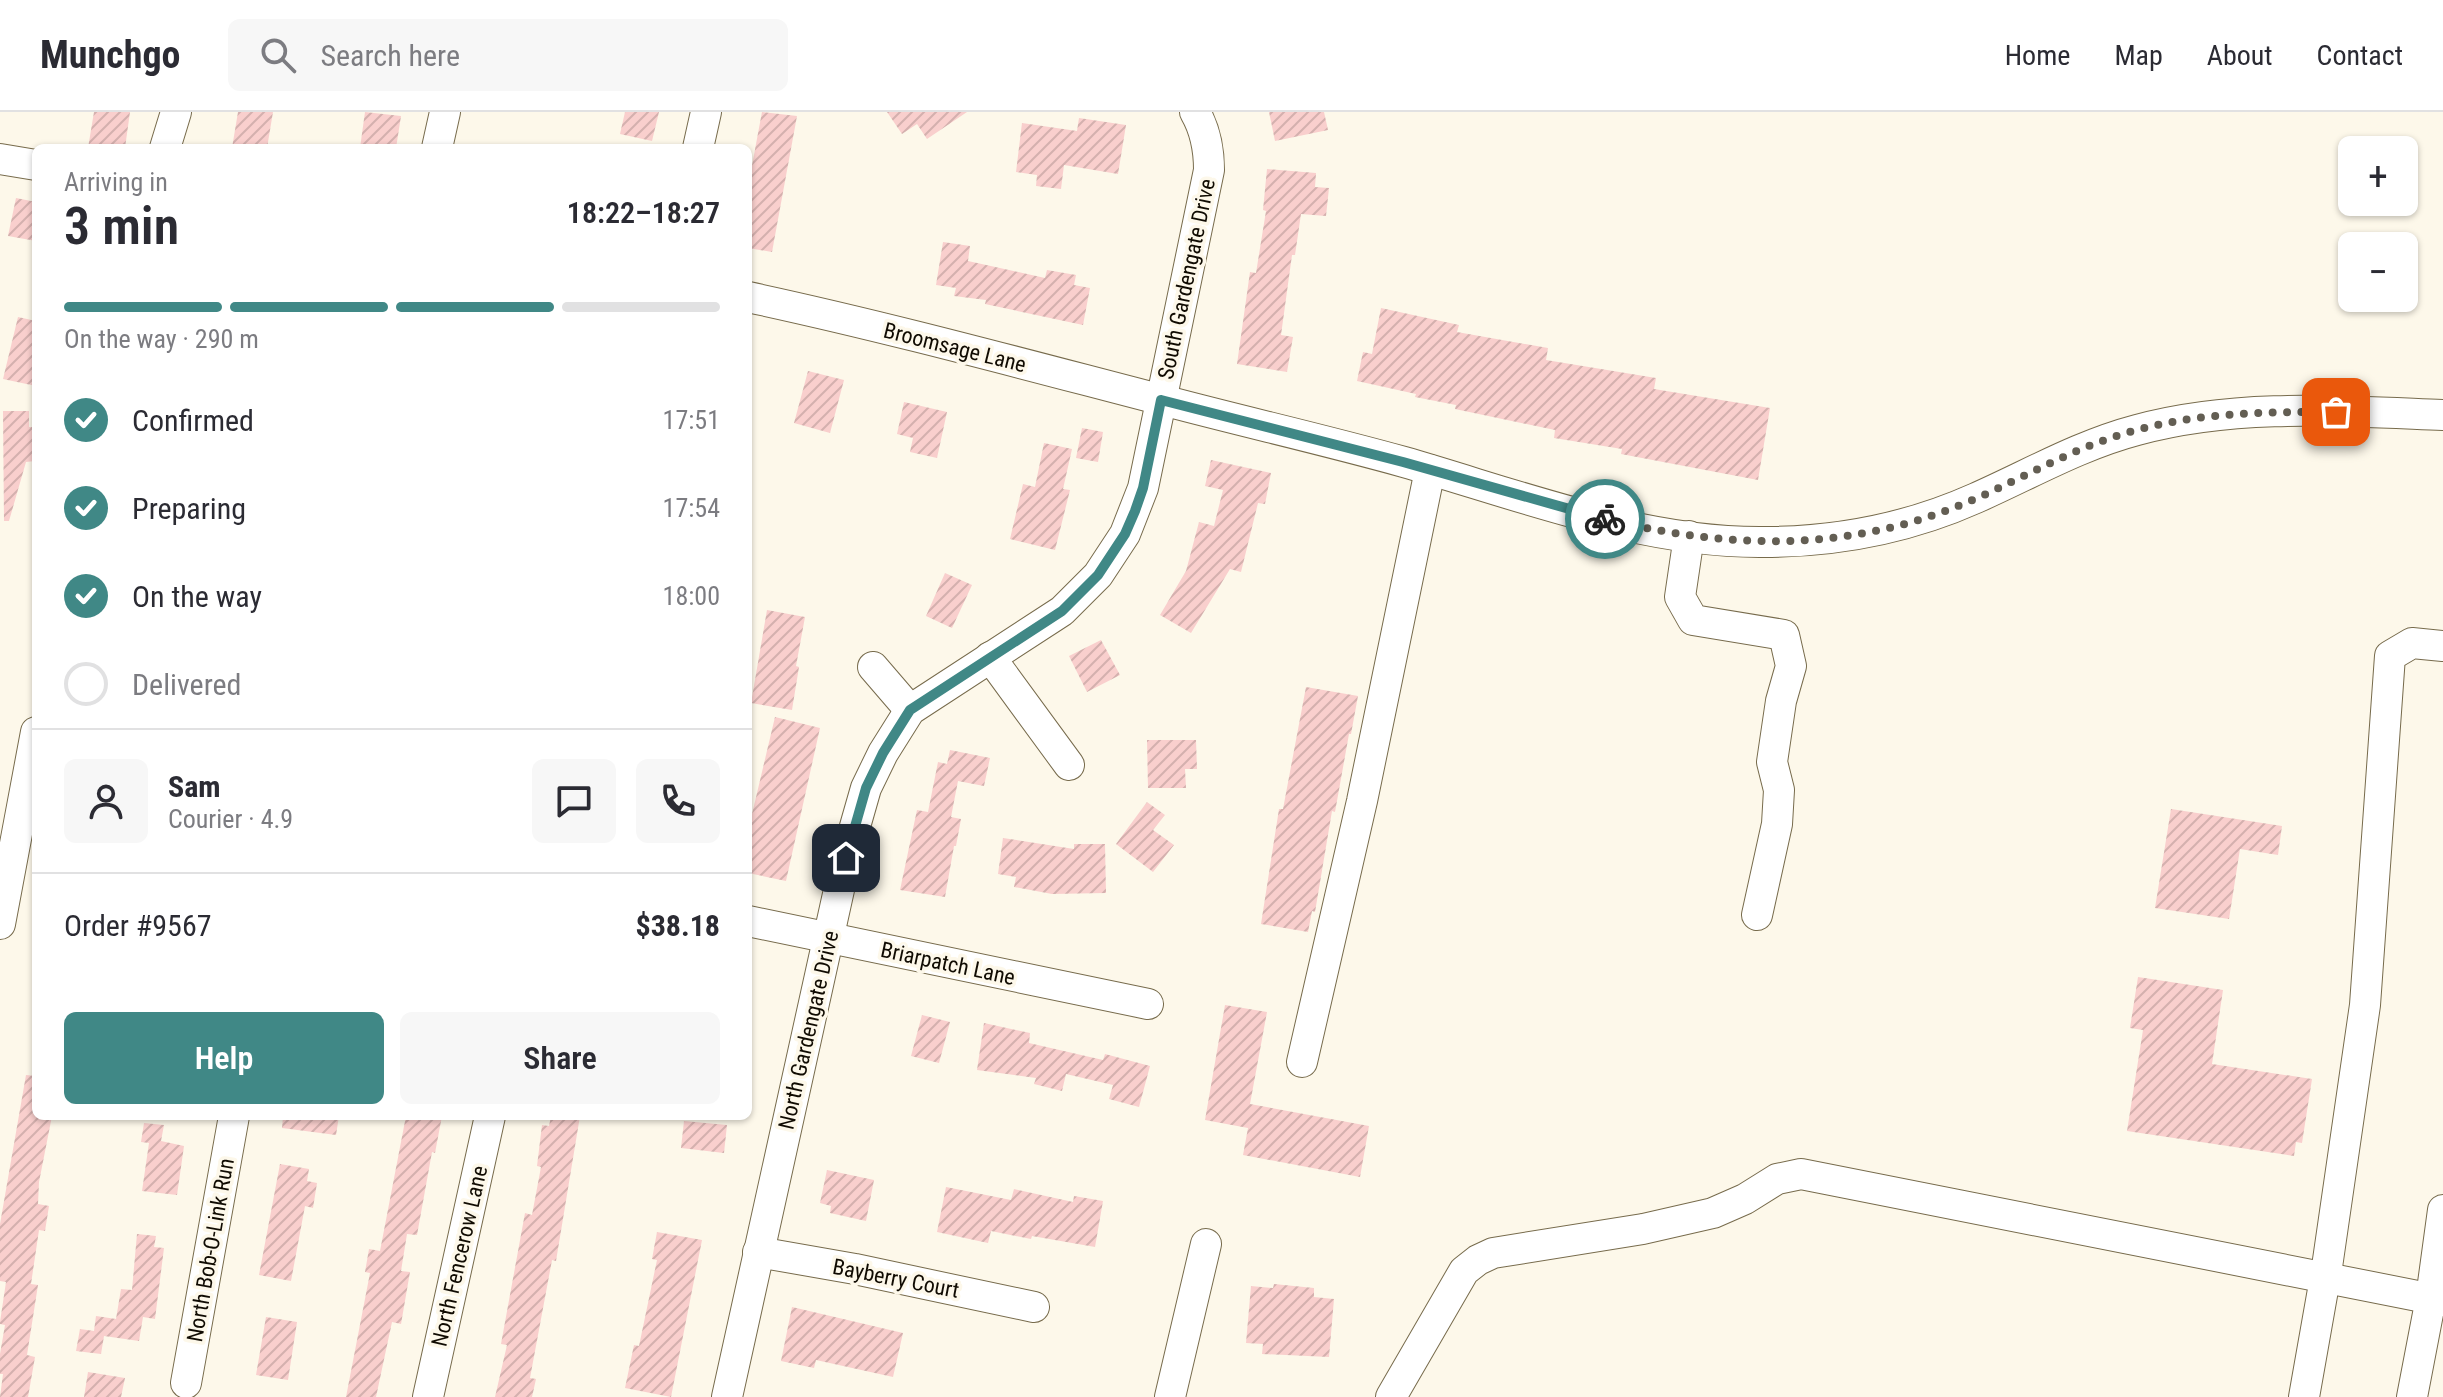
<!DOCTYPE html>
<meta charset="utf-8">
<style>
:root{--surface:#fff;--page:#f7f7f7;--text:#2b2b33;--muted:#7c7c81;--line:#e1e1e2;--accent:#408886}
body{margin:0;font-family:"Roboto Condensed",sans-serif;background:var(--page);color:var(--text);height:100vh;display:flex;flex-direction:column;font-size:30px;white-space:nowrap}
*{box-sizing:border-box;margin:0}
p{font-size:26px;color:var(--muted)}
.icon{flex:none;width:44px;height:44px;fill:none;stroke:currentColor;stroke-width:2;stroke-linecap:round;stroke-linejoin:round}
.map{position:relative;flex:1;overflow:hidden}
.panel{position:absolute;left:32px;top:32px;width:720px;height:976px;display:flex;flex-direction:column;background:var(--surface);border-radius:12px;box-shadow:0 2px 6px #0004}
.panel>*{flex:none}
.controls{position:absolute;left:2338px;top:24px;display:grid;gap:16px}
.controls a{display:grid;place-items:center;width:80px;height:80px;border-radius:12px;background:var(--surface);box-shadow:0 2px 6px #0004;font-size:40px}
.pin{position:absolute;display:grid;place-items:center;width:68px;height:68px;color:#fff;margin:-34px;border-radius:16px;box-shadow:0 4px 12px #0006}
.courier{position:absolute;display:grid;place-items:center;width:80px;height:80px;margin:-40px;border:6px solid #408886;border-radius:50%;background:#fff;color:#222;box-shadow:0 2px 10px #0007}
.headline em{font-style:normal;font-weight:600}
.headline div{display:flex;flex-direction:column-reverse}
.headline{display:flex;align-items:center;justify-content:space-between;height:136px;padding:0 32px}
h1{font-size:52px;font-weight:600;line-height:60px}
.bar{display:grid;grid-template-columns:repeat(4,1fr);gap:12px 8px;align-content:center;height:96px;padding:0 32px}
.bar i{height:10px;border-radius:6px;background:var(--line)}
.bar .active{background:var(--accent)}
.bar p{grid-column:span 4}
.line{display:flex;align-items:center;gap:20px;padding:0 32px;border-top:2px solid var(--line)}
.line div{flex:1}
.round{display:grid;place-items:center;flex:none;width:84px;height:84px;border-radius:12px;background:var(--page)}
ol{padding:0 32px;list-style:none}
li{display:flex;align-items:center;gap:24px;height:88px}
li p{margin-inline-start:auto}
li .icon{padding:8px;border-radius:50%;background:var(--accent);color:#fff;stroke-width:4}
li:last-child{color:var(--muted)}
li i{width:44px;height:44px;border:4px solid var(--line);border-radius:50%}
.button{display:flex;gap:16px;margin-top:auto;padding:16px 32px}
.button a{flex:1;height:92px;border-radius:12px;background:var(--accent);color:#fff;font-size:32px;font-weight:600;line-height:92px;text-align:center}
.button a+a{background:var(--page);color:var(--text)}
header{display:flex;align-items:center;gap:48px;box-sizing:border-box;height:112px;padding:0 40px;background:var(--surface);border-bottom:2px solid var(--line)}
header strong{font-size:38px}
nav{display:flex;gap:44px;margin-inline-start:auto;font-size:28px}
.search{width:560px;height:72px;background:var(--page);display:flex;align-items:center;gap:20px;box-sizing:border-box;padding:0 28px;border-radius:12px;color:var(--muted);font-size:30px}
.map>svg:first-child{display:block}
.building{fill:url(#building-hatch)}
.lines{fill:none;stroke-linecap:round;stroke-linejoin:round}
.minor-casing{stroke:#776b4c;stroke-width:32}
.minor{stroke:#fff;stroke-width:30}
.done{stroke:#635e53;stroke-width:8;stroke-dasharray:0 14.4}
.route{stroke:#408886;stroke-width:10}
.labels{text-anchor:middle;stroke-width:7;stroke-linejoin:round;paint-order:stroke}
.street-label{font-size:22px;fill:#100b02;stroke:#fdf8ea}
</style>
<header>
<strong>Munchgo</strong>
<div class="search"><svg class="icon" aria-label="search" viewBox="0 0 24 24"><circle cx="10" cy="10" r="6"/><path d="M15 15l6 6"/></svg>Search here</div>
<nav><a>Home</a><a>Map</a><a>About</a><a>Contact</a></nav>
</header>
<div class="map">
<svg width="2443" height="1285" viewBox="0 0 2443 1285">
<defs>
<pattern id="building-hatch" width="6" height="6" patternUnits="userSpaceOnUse" patternTransform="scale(2)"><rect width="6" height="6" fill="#f9cfcd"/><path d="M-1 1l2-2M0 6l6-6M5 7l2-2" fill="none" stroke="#d4b0ae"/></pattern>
</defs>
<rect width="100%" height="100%" fill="#fdf8ea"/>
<g class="building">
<path d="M94,0H130L125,36H88Z"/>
<path d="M238,0H273L267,36H232Z"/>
<path d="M365,0L401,4L396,36H360Z"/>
<path d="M625,0H659L652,29L620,22Z"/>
<path d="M762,0L797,4L772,140L748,136V75Z"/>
<path d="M887,0H967L927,27L917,12L902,22Z"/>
<path d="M1269,0H1324L1328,18L1275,29Z"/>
<path d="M1079,6L1126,13L1118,62L1064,53L1061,77L1036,74L1037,63L1016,60L1022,11L1077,19Z"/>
<path d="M1267,57L1316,61L1315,75L1329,76L1326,104L1301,102L1295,143H1292L1281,223L1293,225L1287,260L1237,252L1250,160L1256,161L1266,99L1263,98Z"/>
<path d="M16,86L36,90V129L8,124Z"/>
<path d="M943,130L970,134L968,149L1045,166L1047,158L1076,163L1074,173L1090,176L1083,213L985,192L986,188L954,184L956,176L936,173Z"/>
<path d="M1381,196L1459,213L1457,220L1548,236L1546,248L1656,266L1654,277L1770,296L1758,368L1621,342L1622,337L1554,326L1555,318L1455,297L1456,293L1415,285L1416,282L1357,269L1363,240L1372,242Z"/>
<path d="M18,205L36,209V274L3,267Z"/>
<path d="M808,259L844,268L830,321L794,311Z"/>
<path d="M904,290L947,300L937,346L910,340L913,326L897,322Z"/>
<path d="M3,299H29V315H34L35,349L26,350L9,409H4Z"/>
<path d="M1082,316L1103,320L1098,350L1076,346Z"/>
<path d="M1044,331L1072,337L1063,377L1070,378L1055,438L1010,427L1023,372L1035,375Z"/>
<path d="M1211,348L1271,361L1265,392L1258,391L1241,460L1230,457L1191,521L1160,503L1186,459L1199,410L1214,414L1223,378L1205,374Z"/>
<path d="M945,461L972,473L952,516L926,504Z"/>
<path d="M767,498L805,505L796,554L799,555L792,598L751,591Z"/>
<path d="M1101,528L1120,563L1087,580L1069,544Z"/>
<path d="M1306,575L1358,584L1351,622H1349L1335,700L1332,699L1315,800L1312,799L1308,820L1261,812L1279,697H1283Z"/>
<path d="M775,605L820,616L786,769L748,761V719Z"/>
<path d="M1147,628H1196L1197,657H1185L1186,676H1148Z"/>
<path d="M950,638L990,646L984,674L958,669L951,705L961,707L956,734H954L945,785L900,778L917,698L928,700L938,650L947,652Z"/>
<path d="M1147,690L1165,703L1153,718L1174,733L1153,760L1116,732Z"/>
<path d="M2171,697L2282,714L2278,743L2240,737L2229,807L2155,796Z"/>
<path d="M1003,726L1074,737V732H1105L1106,781L1052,782L1014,775L1016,765L998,762Z"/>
<path d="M2138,865L2223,878L2212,952L2312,967L2302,1031L2296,1030L2294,1044L2127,1019L2143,918L2130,916Z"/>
<path d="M1225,893L1267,900L1250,992L1369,1014L1360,1065L1243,1043L1248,1016L1205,1008Z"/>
<path d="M922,903L950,910L939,951L911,944Z"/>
<path d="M984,911L1030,921L1029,931L1103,948L1105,942L1150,954L1139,995L1109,987L1113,973L1066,962L1062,979L1034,972L1036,966L977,958Z"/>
<path d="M26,963L36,964V1004H52L39,1070L38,1092L49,1094L45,1119L39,1118L31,1172L38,1173L27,1243L35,1245L28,1285H0L3,1262H0V1242L5,1213L0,1212V1210L6,1170L0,1169V1112Z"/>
<path d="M283,1004H339L336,1023L282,1016Z"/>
<path d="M406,1004H442L435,1041L432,1040L417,1123L407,1122L401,1159L410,1160L401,1212L392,1210L376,1285H346L370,1161L365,1160L369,1137L380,1139Z"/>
<path d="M551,1004H580L556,1149L552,1148L530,1266L536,1267L532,1285H495L507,1233L501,1232L525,1101L532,1103L541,1055L537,1054L542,1013L549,1014Z"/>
<path d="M684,1009L727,1013L724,1041L681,1036Z"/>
<path d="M144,1011L164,1013L161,1029L184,1034L177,1083L142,1079L149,1031L141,1030Z"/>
<path d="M280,1052L309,1057L307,1069L317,1071L313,1096L305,1094L291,1169L259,1163Z"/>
<path d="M827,1058L874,1068L866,1109L830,1101L831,1094L820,1091Z"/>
<path d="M946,1075L1011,1088L1014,1077L1073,1090L1074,1084L1103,1089L1095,1135L1032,1124L1031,1127L991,1119L988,1131L937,1120Z"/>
<path d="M657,1120L702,1128L671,1285L625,1276L634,1233L639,1234L657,1148L652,1147Z"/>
<path d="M137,1122L156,1124L154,1135L164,1136L155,1207L143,1205L139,1229L104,1224L101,1242L76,1239L80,1217L94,1219L96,1204L116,1207L121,1177L132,1178Z"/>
<path d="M1274,1172L1314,1176V1185L1334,1187L1329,1245L1262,1242L1263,1232L1246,1231L1251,1174L1273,1176Z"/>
<path d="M792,1195L903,1221L893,1265L816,1248L814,1256L781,1249Z"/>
<path d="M266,1205L297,1210L288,1268L256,1263Z"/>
<path d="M88,1260L125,1266L121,1285H84Z"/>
</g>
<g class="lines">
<defs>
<g id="minor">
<path d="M165,36L176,0"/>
<path d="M437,36L445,0"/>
<path d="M698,36L706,0"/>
<path d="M0,47L36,53"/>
<path d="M748,185C888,215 1027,253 1166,289C1245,310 1325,328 1404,350C1519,383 1642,431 1763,430C1836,430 1909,416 1976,386C2030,362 2080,333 2137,318C2236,291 2342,299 2443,303"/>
<path d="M1689,424L1680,485L1693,508L1784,523L1791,554L1781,589L1772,650L1779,678L1777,712L1757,803"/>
<path d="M990,545L1069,653"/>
<path d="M873,555L910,598"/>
<path d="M748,809L1148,892"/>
<path d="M0,812L36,620"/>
<path d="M1302,950L1362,689L1430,358"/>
<path d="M758,1140L855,1157L1034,1195"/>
<path d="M186,1271L234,1004"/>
<path d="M428,1285L490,1004"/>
<path d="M727,1285L846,746L866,676L883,641L910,598L1062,499L1098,463L1125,422L1143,376L1209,58C1209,37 1206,19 1195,0"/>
<path d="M1170,1285L1206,1132"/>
<path d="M1391,1285L1464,1159L1478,1148L1493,1141L1643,1117L1713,1101L1745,1087L1777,1067L1801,1062L2443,1189"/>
<path d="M2304,1285L2327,1155L2365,893L2390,544L2412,531L2443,534"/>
<path d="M2412,1285L2431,1186L2443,1098"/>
</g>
</defs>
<use href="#minor" class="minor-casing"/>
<use href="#minor" class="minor"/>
</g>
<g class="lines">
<path class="done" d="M1605,407C1733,438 1852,441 1975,387C2029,363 2079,333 2137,318C2203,300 2268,300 2336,300"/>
<path class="route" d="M846,746L866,676L883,641L910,598L1062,499L1098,463L1125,422L1135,399L1143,376L1161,288L1403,350L1605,407"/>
</g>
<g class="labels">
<g class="street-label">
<text transform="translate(1186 167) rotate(-78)" y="8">South Gardengate Drive</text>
<text transform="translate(955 235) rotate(14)" y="8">Broomsage Lane</text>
<text transform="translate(948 851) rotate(12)" y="8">Briarpatch Lane</text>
<text transform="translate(808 918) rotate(-77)" y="8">North Gardengate Drive</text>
<text transform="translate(210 1138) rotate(-80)" y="8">North Bob-O-Link Run</text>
<text transform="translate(459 1144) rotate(-77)" y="8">North Fencerow Lane</text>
<text transform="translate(896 1166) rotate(11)" y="8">Bayberry Court</text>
</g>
</g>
</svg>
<div class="controls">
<a>+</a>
<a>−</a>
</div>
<div class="pin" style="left:2336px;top:300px;background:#ea580c"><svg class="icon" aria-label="bag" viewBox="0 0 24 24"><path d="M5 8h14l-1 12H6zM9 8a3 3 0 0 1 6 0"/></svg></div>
<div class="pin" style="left:846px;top:746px;background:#1f2937"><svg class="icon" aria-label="home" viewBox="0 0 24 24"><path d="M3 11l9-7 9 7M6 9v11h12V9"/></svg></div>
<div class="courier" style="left:1605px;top:407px"><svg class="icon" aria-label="bike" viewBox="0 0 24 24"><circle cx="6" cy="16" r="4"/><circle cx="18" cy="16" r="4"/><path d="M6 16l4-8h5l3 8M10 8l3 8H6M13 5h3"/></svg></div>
<section class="panel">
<div class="headline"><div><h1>3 min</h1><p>Arriving in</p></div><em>18:22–18:27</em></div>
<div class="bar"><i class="active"></i><i class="active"></i><i class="active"></i><i></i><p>On the way · 290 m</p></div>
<ol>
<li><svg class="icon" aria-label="check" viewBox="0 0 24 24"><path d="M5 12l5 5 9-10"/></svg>Confirmed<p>17:51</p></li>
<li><svg class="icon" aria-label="check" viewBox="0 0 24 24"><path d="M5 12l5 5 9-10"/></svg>Preparing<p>17:54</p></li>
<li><svg class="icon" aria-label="check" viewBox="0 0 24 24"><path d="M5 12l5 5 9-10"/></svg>On the way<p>18:00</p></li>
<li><i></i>Delivered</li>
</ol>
<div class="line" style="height:144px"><a class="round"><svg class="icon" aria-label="person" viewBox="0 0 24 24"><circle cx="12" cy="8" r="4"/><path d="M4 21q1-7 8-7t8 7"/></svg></a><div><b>Sam</b><p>Courier · 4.9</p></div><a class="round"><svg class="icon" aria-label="chat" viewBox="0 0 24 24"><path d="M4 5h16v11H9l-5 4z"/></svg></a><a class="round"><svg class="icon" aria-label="phone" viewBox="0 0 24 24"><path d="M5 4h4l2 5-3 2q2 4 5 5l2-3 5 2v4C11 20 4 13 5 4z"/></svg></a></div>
<div class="line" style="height:104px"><div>Order #9567</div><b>$38.18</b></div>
<div class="button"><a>Help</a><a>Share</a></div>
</section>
</div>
